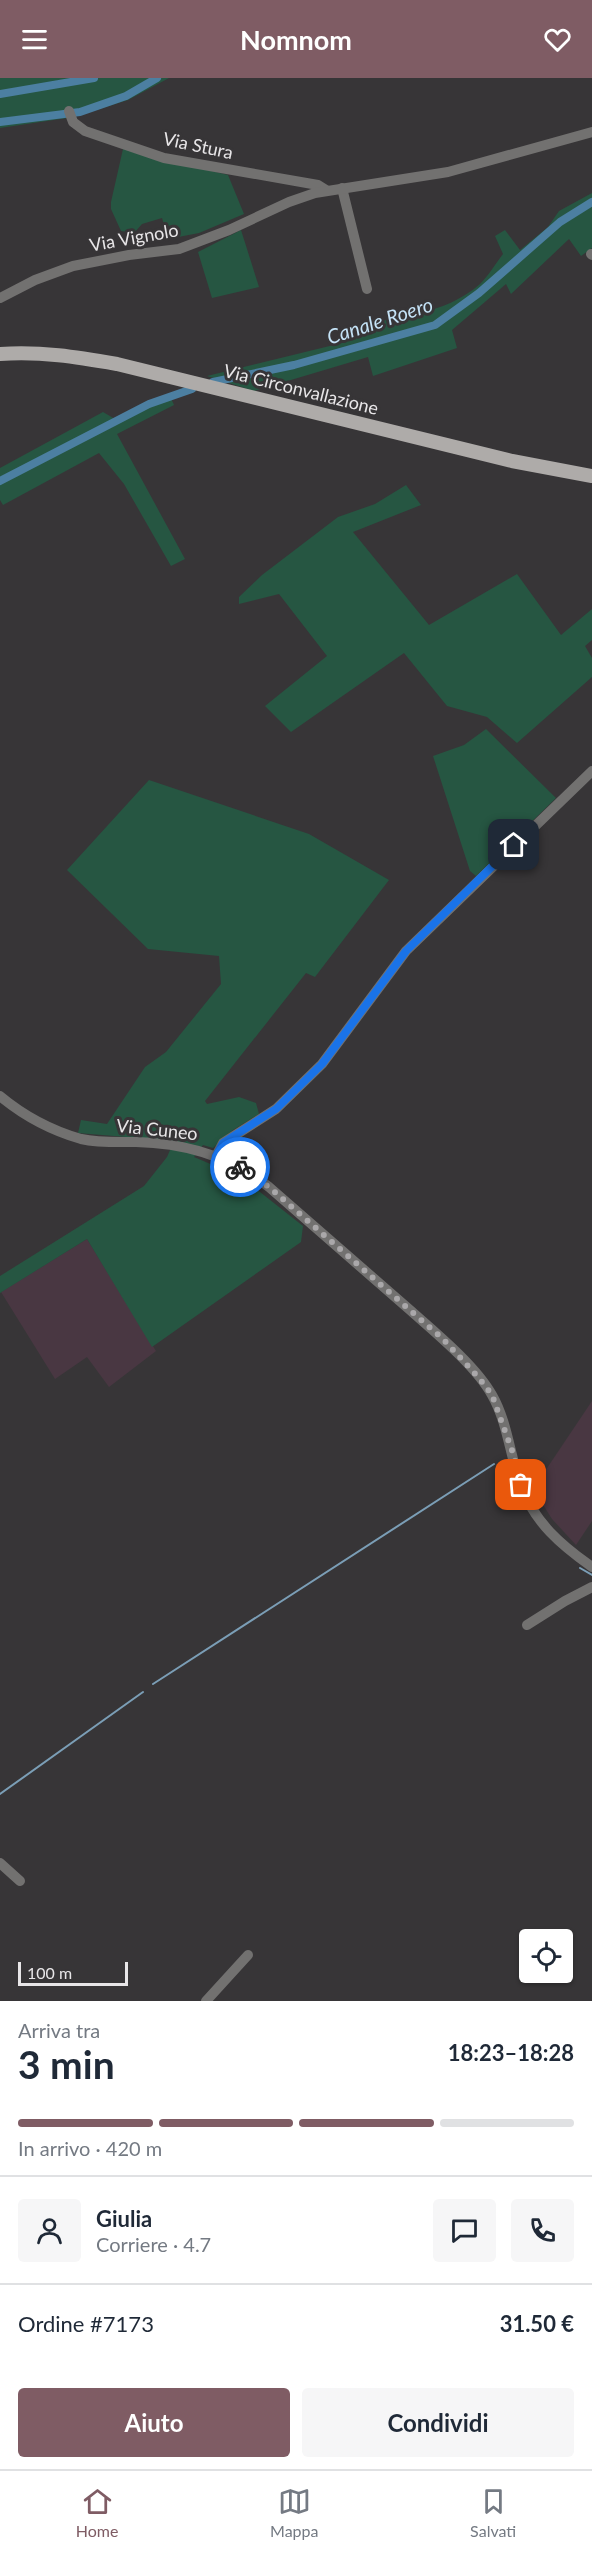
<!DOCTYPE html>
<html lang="it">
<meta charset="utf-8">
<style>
:root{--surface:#fff;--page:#f6f6f7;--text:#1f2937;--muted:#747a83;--line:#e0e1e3;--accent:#7f5c64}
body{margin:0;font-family:Lato,sans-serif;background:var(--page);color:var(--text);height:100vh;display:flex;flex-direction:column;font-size:22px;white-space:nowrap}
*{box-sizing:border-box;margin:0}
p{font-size:20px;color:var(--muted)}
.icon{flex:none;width:33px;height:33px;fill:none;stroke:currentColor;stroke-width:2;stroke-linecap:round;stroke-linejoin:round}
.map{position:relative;height:1923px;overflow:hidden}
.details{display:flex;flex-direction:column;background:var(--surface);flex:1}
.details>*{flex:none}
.buttons{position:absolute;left:519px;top:1851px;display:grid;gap:12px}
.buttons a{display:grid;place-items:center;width:54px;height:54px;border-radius:6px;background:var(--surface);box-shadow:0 2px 4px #0004;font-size:30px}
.scale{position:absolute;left:18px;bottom:15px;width:110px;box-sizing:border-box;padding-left:6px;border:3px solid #e8e6e8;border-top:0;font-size:16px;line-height:21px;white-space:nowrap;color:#e8e6e8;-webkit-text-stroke:4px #373537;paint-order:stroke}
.pin{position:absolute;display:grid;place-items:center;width:51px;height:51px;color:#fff;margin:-26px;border-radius:12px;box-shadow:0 3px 9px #0006}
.courier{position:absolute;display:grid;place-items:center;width:60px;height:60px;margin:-30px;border:4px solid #1a73e8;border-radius:50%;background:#fff;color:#222;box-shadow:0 2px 8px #0007}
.head em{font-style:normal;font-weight:700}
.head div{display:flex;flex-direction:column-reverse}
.head{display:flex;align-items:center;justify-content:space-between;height:102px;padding:0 18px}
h1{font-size:39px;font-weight:700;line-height:45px}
.bar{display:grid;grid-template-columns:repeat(4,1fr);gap:9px 6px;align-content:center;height:72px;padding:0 18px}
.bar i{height:8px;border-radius:4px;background:var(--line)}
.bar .active{background:var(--accent)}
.bar p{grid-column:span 4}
.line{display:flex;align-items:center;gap:15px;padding:0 18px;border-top:2px solid var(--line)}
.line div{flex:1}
.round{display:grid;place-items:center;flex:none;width:63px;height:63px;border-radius:6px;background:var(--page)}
.primary-button{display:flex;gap:12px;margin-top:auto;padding:12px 18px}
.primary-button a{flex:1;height:69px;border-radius:6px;background:var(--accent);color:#fff;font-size:24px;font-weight:700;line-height:69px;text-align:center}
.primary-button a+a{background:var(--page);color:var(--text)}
header{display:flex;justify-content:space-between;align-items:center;height:78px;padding:0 18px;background:var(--accent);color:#fff;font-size:27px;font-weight:700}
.tabs{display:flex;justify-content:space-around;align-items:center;height:84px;border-top:2px solid var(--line);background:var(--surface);font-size:16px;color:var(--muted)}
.tabs a{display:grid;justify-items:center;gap:3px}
.tabs .active{color:var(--accent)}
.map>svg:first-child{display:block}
.industrial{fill:#493742}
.green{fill:#265642}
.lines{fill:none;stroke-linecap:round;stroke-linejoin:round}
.stream{stroke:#7b9eb6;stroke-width:2}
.canal{stroke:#4c7fa1;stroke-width:8}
.minor{stroke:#727170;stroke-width:10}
.major{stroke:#aeaba9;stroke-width:14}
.done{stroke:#aaa8aa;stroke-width:6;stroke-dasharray:0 10.8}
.route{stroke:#1a73e8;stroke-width:8}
.labels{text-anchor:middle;stroke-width:6;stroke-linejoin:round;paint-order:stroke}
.street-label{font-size:18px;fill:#e8e6e8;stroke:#373537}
.water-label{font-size:20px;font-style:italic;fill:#c5e3f7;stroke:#373537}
</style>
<header><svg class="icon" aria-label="menu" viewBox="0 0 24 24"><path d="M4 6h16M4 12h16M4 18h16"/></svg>Nomnom<svg class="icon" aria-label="heart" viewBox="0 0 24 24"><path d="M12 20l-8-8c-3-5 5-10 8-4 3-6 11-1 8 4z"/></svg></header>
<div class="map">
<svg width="592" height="1923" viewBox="0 0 592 1923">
<rect width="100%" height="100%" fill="#373537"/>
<g class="industrial">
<path d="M87,1161L156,1273L109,1309L87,1279L55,1301L1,1214Z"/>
<path d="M592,1323V1443L576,1467L552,1441L533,1411Z"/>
</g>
<g class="green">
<path d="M0,0H169L128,22L74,39L0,50Z"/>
<path d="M123,71L228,97L244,136L199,155L168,161L162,140L142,146L134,155L121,153L111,131V124Z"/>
<path d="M592,115V170L581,178L569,161L511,216L506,206L452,252L457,270L373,298L368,279L254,313L207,298L346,264L352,248C396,239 445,237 480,206C489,197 496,185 503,176L495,158L505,152L520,172L548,149L559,133Z"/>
<path d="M241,152L259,209L212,220L198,174Z"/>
<path d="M169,316L174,327L117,356L185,481L171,488L124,406L99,375L3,427L0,422V390L103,334L115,341L146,324Z"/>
<path d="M406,407L421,427L353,454L429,547L517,496L561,557L592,531V562L585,568L592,580V599L517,665L487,639L447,628L404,575L291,654L265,628L327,578L279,516L239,526V519L262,497L338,439L375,426Z"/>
<path d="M486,651L556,720L476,798L470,793L433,678L464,667Z"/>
<path d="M149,702L309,756L389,802L315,899L306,895L205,1023L207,1026L239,1019L256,1025L259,1036L233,1052L213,1070L203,1067L194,1079L241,1099L303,1148L301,1164L152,1269L87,1161L0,1215V1198L144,1108L167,1079L174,1063L78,1055L81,1042L107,1046L145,989L166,974L221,906L219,878L148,871L67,792Z"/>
</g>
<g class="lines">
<g class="stream">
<path d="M580,1490L592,1497"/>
<path d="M153,1606C266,1532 380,1459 494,1386"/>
<path d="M0,1716L143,1614"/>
</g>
<g class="canal">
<path d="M0,16L94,0"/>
<path d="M0,44L80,34L126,18L157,0"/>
<path d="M213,304L294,287L435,247L479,215L560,144L592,124"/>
<path d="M0,403L149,326L192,311"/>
</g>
<g class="minor">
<path d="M69,33L73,44L85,53L164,80L318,107L326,112"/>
<path d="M342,110L367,211"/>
<path d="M591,176L592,177"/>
<path d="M0,220L35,202L73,188L129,177L179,171L229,152L289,124L315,115L448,94L592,54"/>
<path d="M0,1018C24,1038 50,1052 81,1061C99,1065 118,1064 136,1064C186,1065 230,1078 269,1109C316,1150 363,1191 410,1232C436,1255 476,1288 492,1317C508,1345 510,1379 521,1408C535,1445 561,1467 592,1489"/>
<path d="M216,1078L223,1065L276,1031L322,986L406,873L592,693"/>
<path d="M527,1547L565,1523L592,1509"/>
<path d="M0,1785L20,1803"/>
<path d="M206,1923L248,1877"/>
</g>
<path class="major" d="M0,276C40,273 77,279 117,286L512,383L592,398"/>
</g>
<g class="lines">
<path class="done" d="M240,1089L269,1109L380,1206L443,1261L479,1300L492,1317L514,1378L521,1407"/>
<path class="route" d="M240,1089L216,1078L223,1065L276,1031L322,986L406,873L514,767"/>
</g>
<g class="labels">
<g class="street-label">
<text transform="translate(198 68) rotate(12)" y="6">Via Stura</text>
<text transform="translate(134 160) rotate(-10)" y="6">Via Vignolo</text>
<text transform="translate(301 312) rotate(14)" y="6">Via Circonvallazione</text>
<text transform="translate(157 1052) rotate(6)" y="6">Via Cuneo</text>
</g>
<g class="water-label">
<text transform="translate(380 243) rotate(-18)" y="7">Canale Roero</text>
</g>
</g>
</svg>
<div class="buttons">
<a><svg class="icon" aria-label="locate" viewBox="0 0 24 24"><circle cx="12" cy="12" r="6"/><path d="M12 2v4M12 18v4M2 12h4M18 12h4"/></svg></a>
</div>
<div class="scale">100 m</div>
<div class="pin" style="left:521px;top:1407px;background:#ea580c"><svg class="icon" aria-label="bag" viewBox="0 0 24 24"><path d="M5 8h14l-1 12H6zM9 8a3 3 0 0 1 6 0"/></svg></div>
<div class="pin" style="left:514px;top:767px;background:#1f2937"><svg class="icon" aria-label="home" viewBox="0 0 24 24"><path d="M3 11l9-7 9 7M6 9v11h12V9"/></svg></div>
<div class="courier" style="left:240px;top:1089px"><svg class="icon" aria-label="bike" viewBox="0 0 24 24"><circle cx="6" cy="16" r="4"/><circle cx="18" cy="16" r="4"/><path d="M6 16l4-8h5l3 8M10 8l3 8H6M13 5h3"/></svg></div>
</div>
<section class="details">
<div class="head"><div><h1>3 min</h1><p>Arriva tra</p></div><em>18:23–18:28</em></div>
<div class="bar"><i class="active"></i><i class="active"></i><i class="active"></i><i></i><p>In arrivo · 420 m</p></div>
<div class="line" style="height:108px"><a class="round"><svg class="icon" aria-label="person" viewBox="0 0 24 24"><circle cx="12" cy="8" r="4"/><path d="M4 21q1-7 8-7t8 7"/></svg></a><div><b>Giulia</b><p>Corriere · 4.7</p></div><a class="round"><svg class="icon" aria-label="chat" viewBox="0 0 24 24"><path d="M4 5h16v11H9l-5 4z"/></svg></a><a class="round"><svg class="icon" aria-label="phone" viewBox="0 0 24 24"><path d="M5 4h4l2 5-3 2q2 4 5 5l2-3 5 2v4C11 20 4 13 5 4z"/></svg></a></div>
<div class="line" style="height:78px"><div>Ordine #7173</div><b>31.50 €</b></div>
<div class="primary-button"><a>Aiuto</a><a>Condividi</a></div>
</section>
<nav class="tabs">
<a class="active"><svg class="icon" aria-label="home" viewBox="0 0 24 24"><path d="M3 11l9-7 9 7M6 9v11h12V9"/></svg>Home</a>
<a><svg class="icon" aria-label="map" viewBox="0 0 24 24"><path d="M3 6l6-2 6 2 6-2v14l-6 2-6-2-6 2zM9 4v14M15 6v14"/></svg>Mappa</a>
<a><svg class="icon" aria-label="saved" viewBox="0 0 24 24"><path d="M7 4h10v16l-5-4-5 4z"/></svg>Salvati</a>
</nav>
